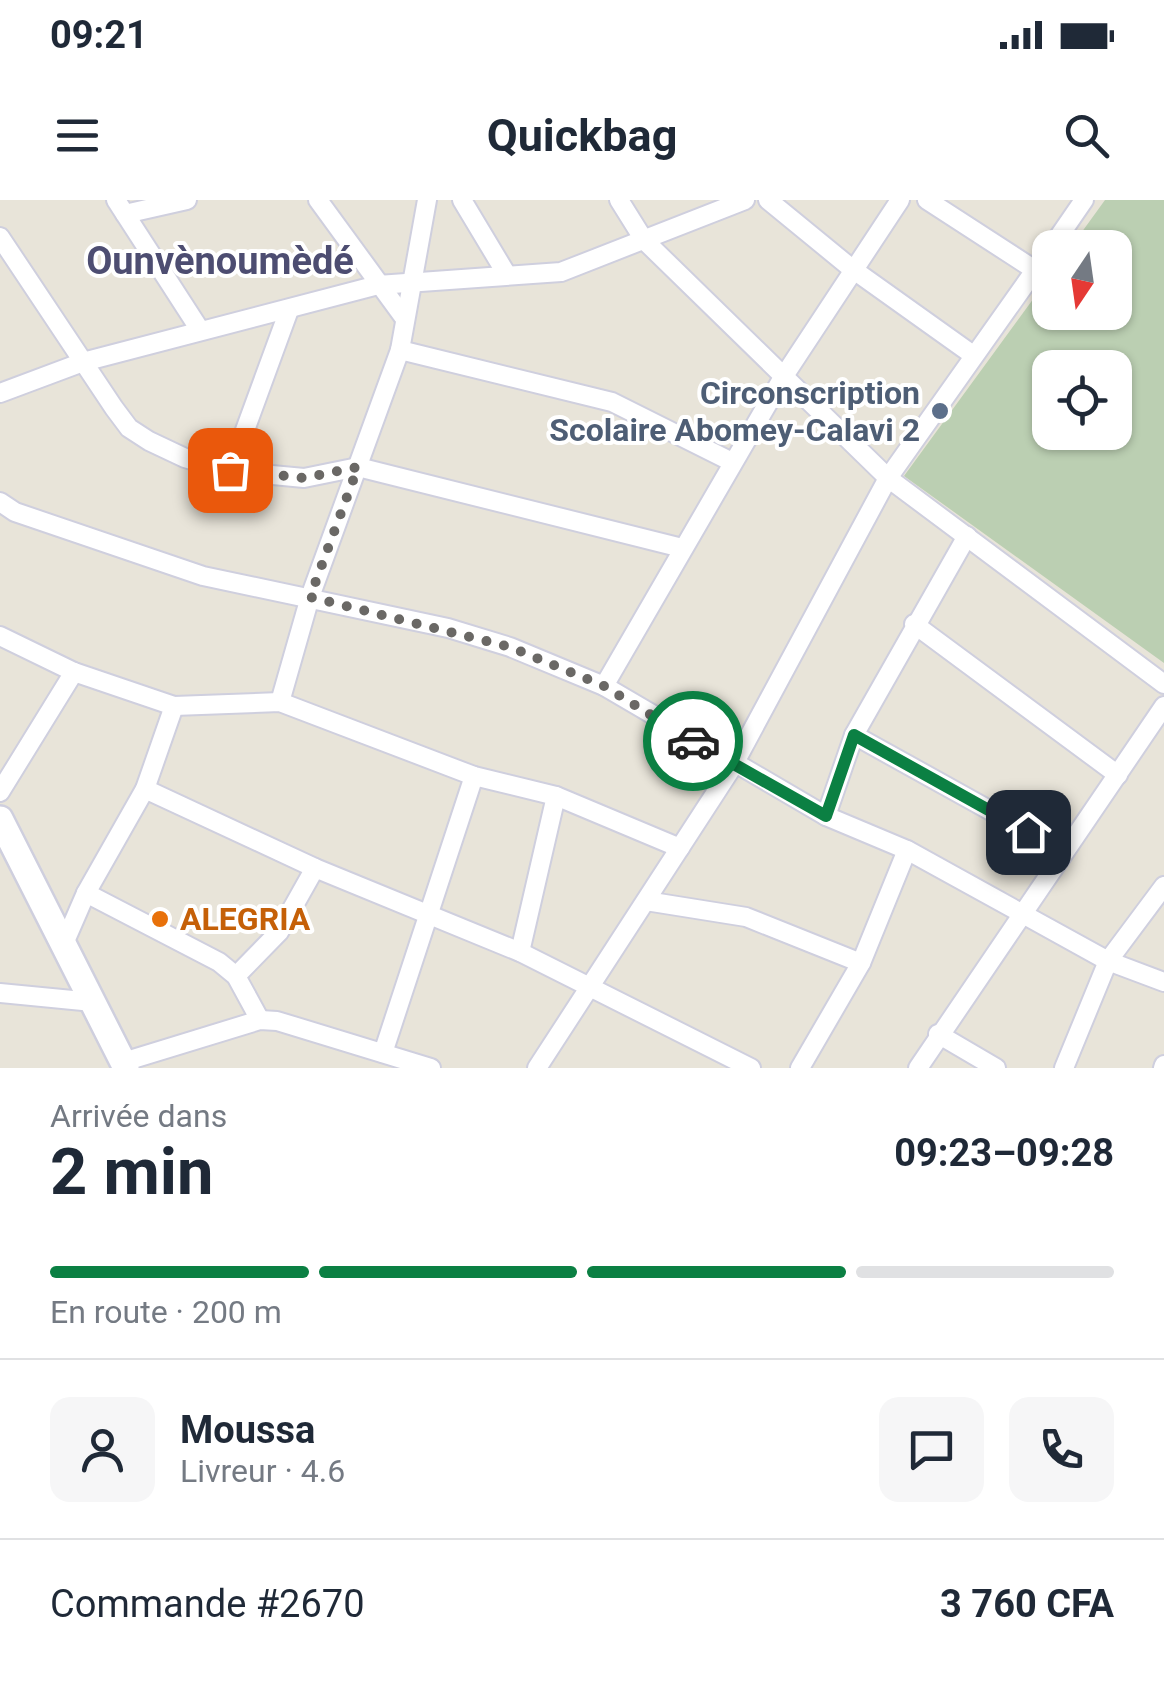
<!DOCTYPE html>
<html lang="fr">
<meta charset="utf-8">
<style>
:root{--surface:#fff;--page:#f6f6f7;--text:#1f2937;--muted:#747a83;--line:#e0e1e3;--accent:#0b8043}
body{margin:0;font-family:Roboto,sans-serif;background:var(--page);color:var(--text);height:100vh;display:flex;flex-direction:column;font-size:38px;white-space:nowrap}
*{box-sizing:border-box;margin:0}
p{font-size:32px;color:var(--muted)}
.icon{flex:none;width:55px;height:55px;fill:none;stroke:currentColor;stroke-width:2;stroke-linecap:round;stroke-linejoin:round}
.map{position:relative;height:868px;overflow:hidden}
.drawer{display:flex;flex-direction:column;background:var(--surface);flex:1}
.drawer>*{flex:none}
.needle{width:65px;rotate:193deg}
.buttons{position:absolute;left:1032px;top:30px;display:grid;gap:20px}
.buttons a{display:grid;place-items:center;width:100px;height:100px;border-radius:20px;background:var(--surface);box-shadow:0 2px 8px #0004;font-size:50px}
.pin{position:absolute;display:grid;place-items:center;width:85px;height:85px;color:#fff;margin:-42px;border-radius:20px;box-shadow:0 5px 15px #0006}
.courier{position:absolute;display:grid;place-items:center;width:100px;height:100px;margin:-50px;border:8px solid #0b8043;border-radius:50%;background:#fff;color:#222;box-shadow:0 2px 12px #0007}
.headline em{font-style:normal;font-weight:700}
.headline div{display:flex;flex-direction:column-reverse}
.headline{display:flex;align-items:center;justify-content:space-between;height:170px;padding:0 50px}
h1{font-size:65px;font-weight:700;line-height:75px}
.bar{display:grid;grid-template-columns:repeat(4,1fr);gap:15px 10px;align-content:center;height:120px;padding:0 50px}
.bar i{height:12px;border-radius:8px;background:var(--line)}
.bar .active{background:var(--accent)}
.bar p{grid-column:span 4}
.line{display:flex;align-items:center;gap:25px;padding:0 50px;border-top:2px solid var(--line)}
.line div{flex:1}
.round{display:grid;place-items:center;flex:none;width:105px;height:105px;border-radius:20px;background:var(--page)}
.status{display:flex;justify-content:space-between;align-items:center;height:70px;padding:0 50px;background:var(--surface);direction:ltr}
.status svg{height:28px;fill:currentColor}
header{display:flex;justify-content:space-between;align-items:center;height:130px;padding:0 50px;background:var(--surface);font-size:45px;font-weight:700}
.map>svg:first-child{display:block}
.cemetery{fill:#bbcfb2;fill-rule:evenodd}
.lines{fill:none;stroke-linecap:round;stroke-linejoin:round}
.minor-casing{stroke:#cfcfde;stroke-width:22}
.secondary-casing{stroke:#cfcfde;stroke-width:30}
.minor{stroke:#fff;stroke-width:18}
.secondary{stroke:#fff;stroke-width:25}
.done{stroke:#6a6865;stroke-width:10;stroke-dasharray:0 18}
.route{stroke:#0b8043;stroke-width:12}
.service-dot{fill:#5c6f8a;stroke:#fff;stroke-width:4}
.food-dot{fill:#e8710a;stroke:#fff;stroke-width:4}
.labels{text-anchor:middle;stroke-width:8;stroke-linejoin:round;paint-order:stroke}
.service-label{font-size:32px;font-weight:bold;fill:#4e5e75;stroke:#fff;text-anchor:end}
.food-label{font-size:32px;font-weight:bold;fill:#c56008;stroke:#fff;text-anchor:start}
.quarter-label{font-size:38px;font-weight:bold;fill:#4d4d71;stroke:#fff}
</style>
<div class="status"><b>09:21</b><svg viewBox="0 0 49 12"><path d="M0 12V9h3v3zM5 12V6h3v6zM10 12V3h3v9zM15 12V0h3v12zM26 1h20v11H26zM47 4h2v5h-2z"/></svg></div>
<header><svg class="icon" aria-label="menu" viewBox="0 0 24 24"><path d="M4 6h16M4 12h16M4 18h16"/></svg>Quickbag<svg class="icon" aria-label="search" viewBox="0 0 24 24"><circle cx="10" cy="10" r="6"/><path d="M15 15l6 6"/></svg></header>
<div class="map">
<svg width="1164" height="868" viewBox="0 0 1164 868">
<rect width="100%" height="100%" fill="#e8e4d9"/>
<path class="cemetery" d="M1105,0H1164V463L904,276L1050,76V112H1115V48L1071,47ZM1050,168H1115V232H1050Z"/>
<g class="lines">
<defs>
<g id="minor">
<path d="M116,0L200,130"/>
<path d="M318,0L405,119"/>
<path d="M462,0L507,75"/>
<path d="M619,0L644,40L888,278L1164,484"/>
<path d="M768,0L851,68L973,155"/>
<path d="M927,0L1035,70"/>
<path d="M125,14L187,0"/>
<path d="M0,37L114,208L129,228L149,241L185,258L230,271L304,278L358,267L682,348"/>
<path d="M1051,48L1084,0"/>
<path d="M400,150L612,202L732,262"/>
<path d="M0,193L83,162L378,85L561,72L745,0"/>
<path d="M230,271L289,110"/>
<path d="M0,302L15,312L203,376L448,428L510,447L604,486L826,616L907,650L1108,761L1164,782"/>
<path d="M914,424L1118,575"/>
<path d="M0,436L74,472L174,506L280,502L474,576L556,596L680,648"/>
<path d="M604,486L782,179L900,0"/>
<path d="M280,502L310,397L400,150L427,0"/>
<path d="M854,535L1063,651"/>
<path d="M145,589L315,668L520,752L751,868"/>
<path d="M0,592L74,472"/>
<path d="M826,616L854,535L967,336"/>
<path d="M86,693L219,762L236,776L260,820"/>
<path d="M646,701L746,717L861,763"/>
<path d="M63,746L86,693L145,589L174,506"/>
<path d="M520,752L556,596"/>
<path d="M236,776L279,732L315,668"/>
<path d="M0,793L93,802"/>
<path d="M938,834L996,868"/>
<path d="M383,853L474,576"/>
<path d="M123,862L260,820L277,821L431,868"/>
<path d="M537,868L733,566L888,278L1050,49"/>
<path d="M800,868L861,763L907,650"/>
<path d="M918,868L1164,506"/>
<path d="M1064,868L1108,761L1164,686"/>
<path d="M1163,868L1164,865"/>
</g>
<path id="secondary" d="M0,619L126,868"/>
</defs>
<use href="#minor" class="minor-casing"/>
<use href="#secondary" class="secondary-casing"/>
<use href="#minor" class="minor"/>
<use href="#secondary" class="secondary"/>
</g>
<g class="lines">
<path class="done" d="M230,270L304,278L358,267L310,397L510,447L604,486L693,541"/>
<path class="route" d="M693,541L826,616L854,535L1028,632"/>
</g>
<circle class="service-dot" cx="940" cy="211" r="10"/>
<circle class="food-dot" cx="160" cy="719" r="10"/>
<g class="labels">
<g class="service-label">
<text x="920" y="204">Circonscription<tspan x="920" dy="37">Scolaire Abomey-Calavi 2</tspan></text>
</g>
<g class="food-label">
<text x="180" y="730">ALEGRIA</text>
</g>
<g class="quarter-label">
<text x="220" y="74">Ounvènoumèdé</text>
</g>
</g>
</svg>
<div class="buttons">
<a><svg class="needle" viewBox="-14 -14 28 28"><path d="M0-13l5 13h-10z" fill="#e53935"/><path d="M0 13l5-13h-10z" fill="#747a83"/></svg></a>
<a><svg class="icon" aria-label="locate" viewBox="0 0 24 24"><circle cx="12" cy="12" r="6"/><path d="M12 2v4M12 18v4M2 12h4M18 12h4"/></svg></a>
</div>
<div class="pin" style="left:230px;top:270px;background:#ea580c"><svg class="icon" aria-label="bag" viewBox="0 0 24 24"><path d="M5 8h14l-1 12H6zM9 8a3 3 0 0 1 6 0"/></svg></div>
<div class="pin" style="left:1028px;top:632px;background:#1f2937"><svg class="icon" aria-label="home" viewBox="0 0 24 24"><path d="M3 11l9-7 9 7M6 9v11h12V9"/></svg></div>
<div class="courier" style="left:693px;top:541px"><svg class="icon" aria-label="car" viewBox="0 0 24 24"><path d="M5 17H2v-5l4-1 3-4h7l3 4 3 1v5h-3M9 17h6M6 11h13"/><circle cx="7" cy="17" r="2"/><circle cx="17" cy="17" r="2"/></svg></div>
</div>
<section class="drawer">
<div class="headline"><div><h1>2 min</h1><p>Arrivée dans</p></div><em>09:23–09:28</em></div>
<div class="bar"><i class="active"></i><i class="active"></i><i class="active"></i><i></i><p>En route · 200 m</p></div>
<div class="line" style="height:180px"><a class="round"><svg class="icon" aria-label="person" viewBox="0 0 24 24"><circle cx="12" cy="8" r="4"/><path d="M4 21q1-7 8-7t8 7"/></svg></a><div><b>Moussa</b><p>Livreur · 4.6</p></div><a class="round"><svg class="icon" aria-label="chat" viewBox="0 0 24 24"><path d="M4 5h16v11H9l-5 4z"/></svg></a><a class="round"><svg class="icon" aria-label="phone" viewBox="0 0 24 24"><path d="M5 4h4l2 5-3 2q2 4 5 5l2-3 5 2v4C11 20 4 13 5 4z"/></svg></a></div>
<div class="line" style="height:130px"><div>Commande #2670</div><b>3 760 CFA</b></div>
</section>
